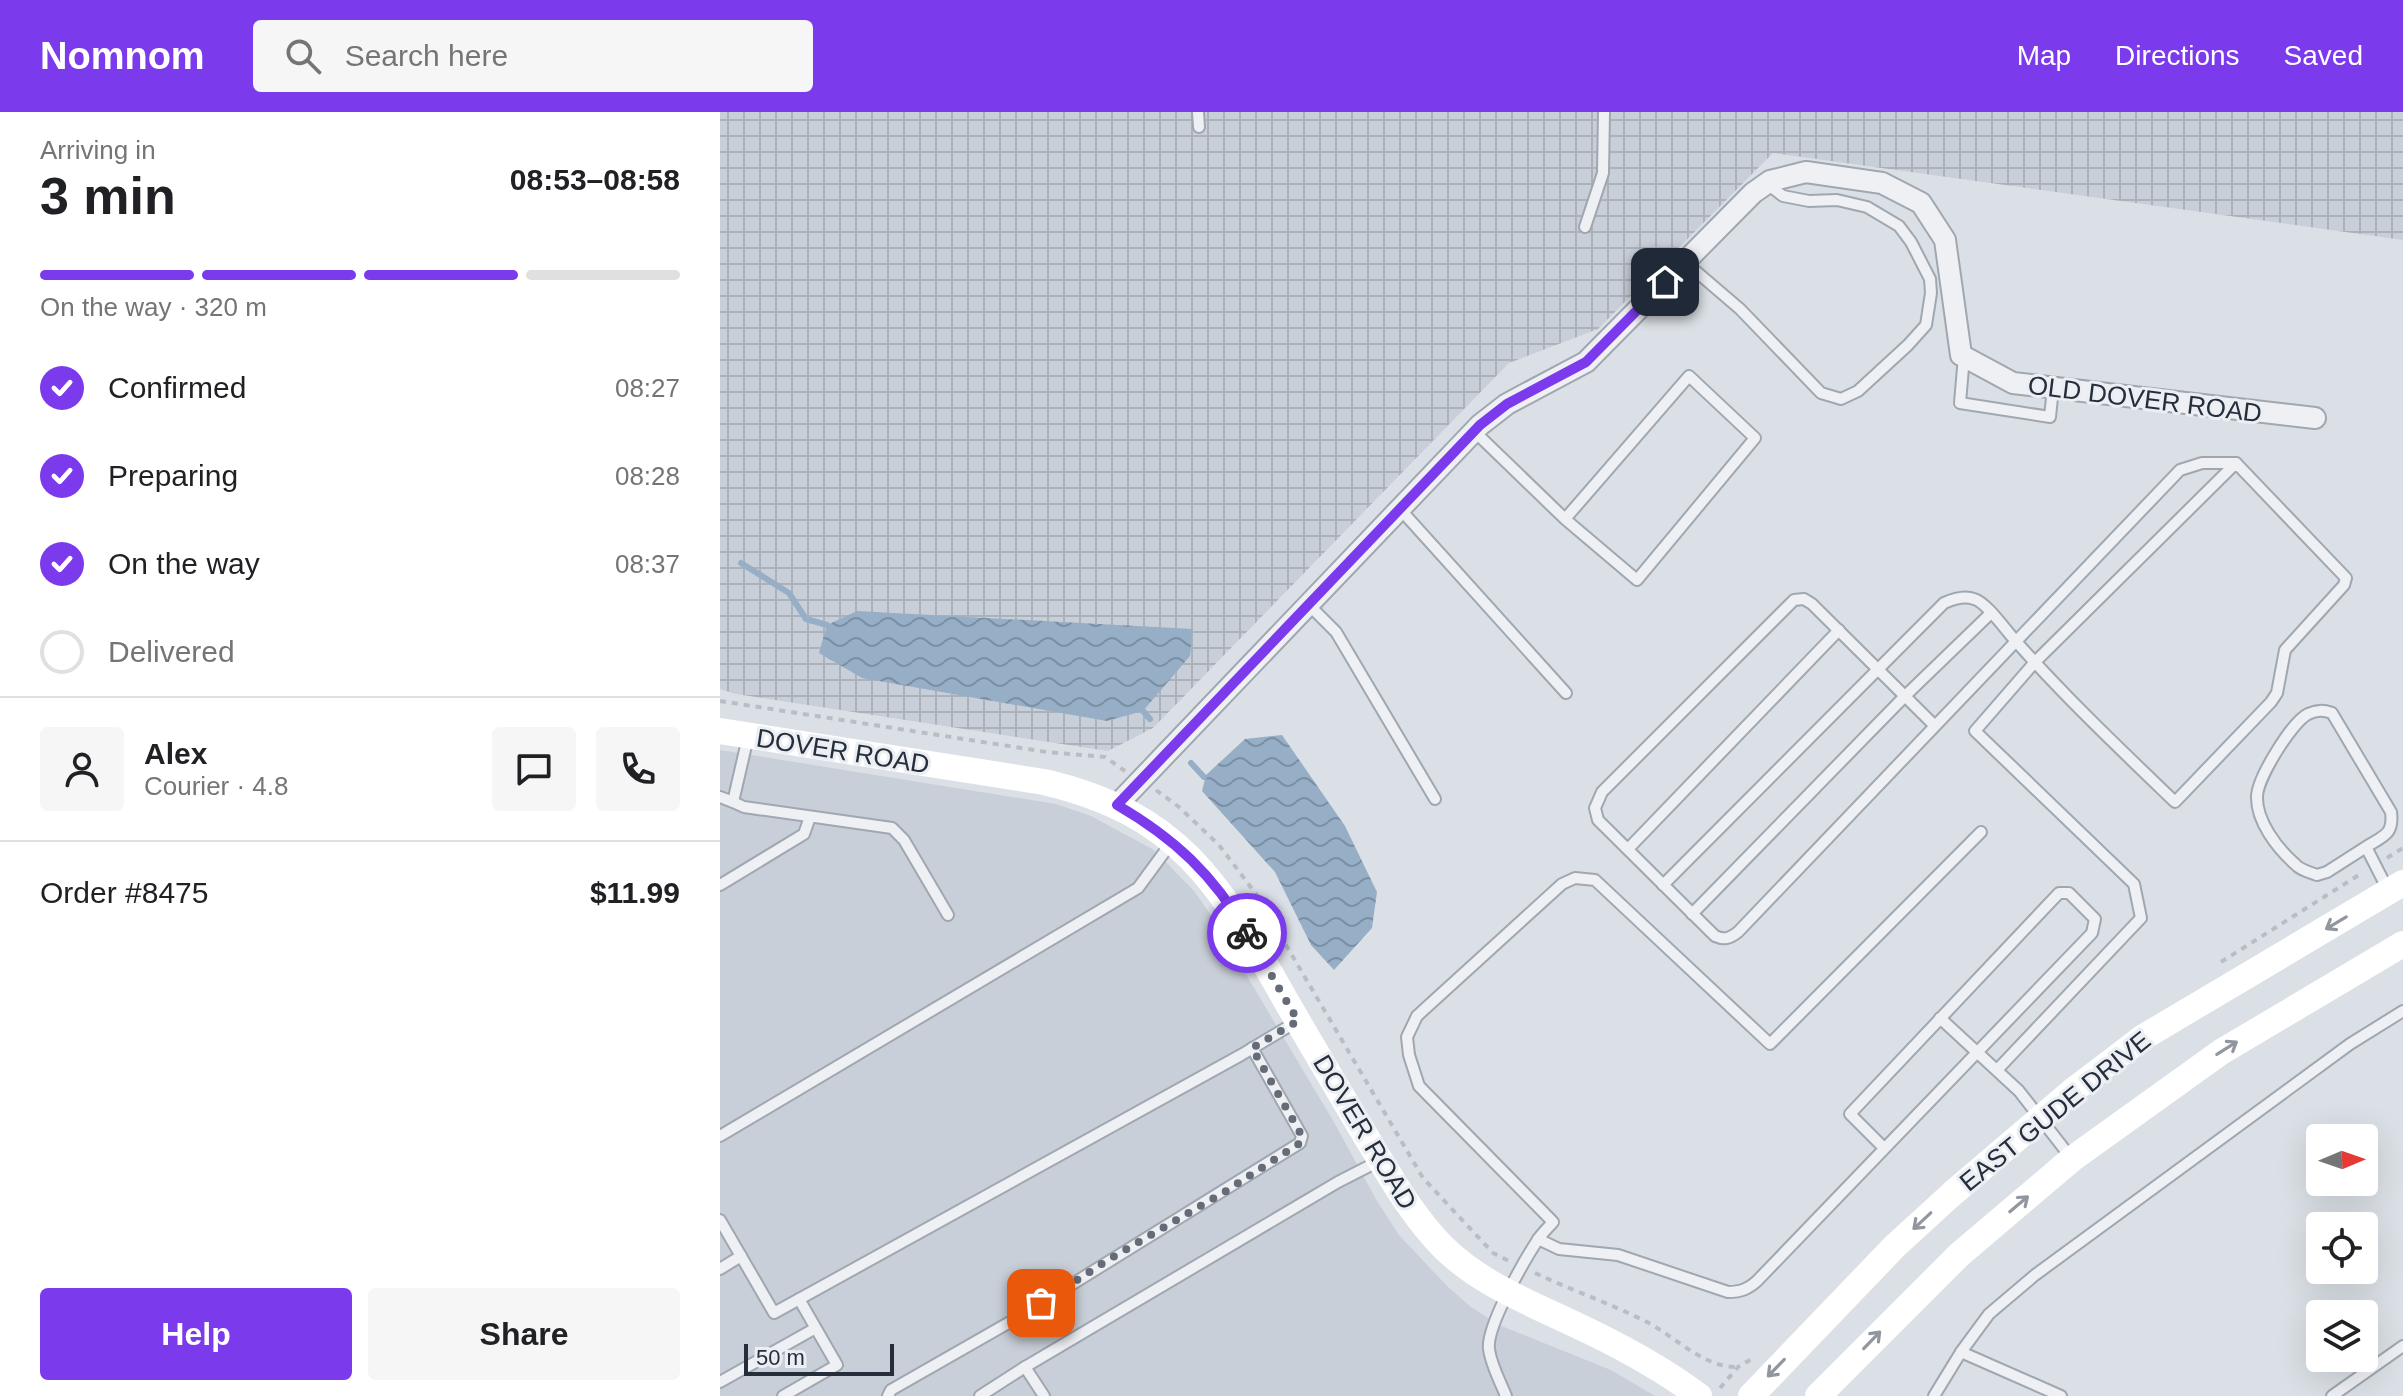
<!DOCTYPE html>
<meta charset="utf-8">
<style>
:root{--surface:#fff;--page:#f6f6f6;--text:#202124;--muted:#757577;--line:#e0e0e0;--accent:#7c3aed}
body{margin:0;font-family:Helvetica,sans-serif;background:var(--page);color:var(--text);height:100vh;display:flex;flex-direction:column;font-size:30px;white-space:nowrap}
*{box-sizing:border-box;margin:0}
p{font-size:26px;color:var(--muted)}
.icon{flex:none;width:44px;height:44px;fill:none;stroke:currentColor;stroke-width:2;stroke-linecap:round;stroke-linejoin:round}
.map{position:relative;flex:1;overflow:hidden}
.drawer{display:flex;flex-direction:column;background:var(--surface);width:720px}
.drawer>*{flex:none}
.needle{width:52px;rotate:88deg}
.tools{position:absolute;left:1586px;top:1012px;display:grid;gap:16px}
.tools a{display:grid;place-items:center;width:72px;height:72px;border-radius:8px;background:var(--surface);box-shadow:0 8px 32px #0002;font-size:40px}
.scale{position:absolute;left:24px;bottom:20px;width:150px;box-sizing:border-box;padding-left:8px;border:4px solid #262e3c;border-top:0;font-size:22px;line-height:28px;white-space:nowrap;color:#262e3c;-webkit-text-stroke:6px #ebeff4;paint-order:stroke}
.pin{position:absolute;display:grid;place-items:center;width:68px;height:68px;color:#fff;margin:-34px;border-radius:16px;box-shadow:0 4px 12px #0006}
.courier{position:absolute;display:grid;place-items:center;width:80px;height:80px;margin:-40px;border:6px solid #7c3aed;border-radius:50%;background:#fff;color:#222;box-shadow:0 2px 10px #0007}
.summary em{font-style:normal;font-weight:800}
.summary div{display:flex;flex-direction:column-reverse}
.summary{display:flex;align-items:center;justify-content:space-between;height:136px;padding:0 40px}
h1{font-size:52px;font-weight:800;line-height:60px}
.bar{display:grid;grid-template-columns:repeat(4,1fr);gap:12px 8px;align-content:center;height:96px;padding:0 40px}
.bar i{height:10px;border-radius:6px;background:var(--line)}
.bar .active{background:var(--accent)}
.bar p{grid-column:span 4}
.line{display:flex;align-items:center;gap:20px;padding:0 40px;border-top:2px solid var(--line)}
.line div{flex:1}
.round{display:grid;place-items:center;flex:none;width:84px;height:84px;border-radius:8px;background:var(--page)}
ol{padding:0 40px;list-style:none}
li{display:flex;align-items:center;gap:24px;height:88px}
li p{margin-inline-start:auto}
li .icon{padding:8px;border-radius:50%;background:var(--accent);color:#fff;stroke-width:4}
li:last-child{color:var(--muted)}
li i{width:44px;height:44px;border:4px solid var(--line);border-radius:50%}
.cta{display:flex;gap:16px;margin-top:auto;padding:16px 40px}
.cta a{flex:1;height:92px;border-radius:8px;background:var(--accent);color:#fff;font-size:32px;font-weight:800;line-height:92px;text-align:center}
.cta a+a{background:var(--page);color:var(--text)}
header{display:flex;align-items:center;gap:48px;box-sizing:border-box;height:112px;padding:0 40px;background:var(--accent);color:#fff}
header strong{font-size:38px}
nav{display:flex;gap:44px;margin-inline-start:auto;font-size:28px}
.search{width:560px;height:72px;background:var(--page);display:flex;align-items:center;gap:20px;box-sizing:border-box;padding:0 28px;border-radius:8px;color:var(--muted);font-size:30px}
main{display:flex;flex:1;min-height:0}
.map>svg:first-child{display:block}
.built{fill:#c9cfd8}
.industrial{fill:url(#industrial-grid)}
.water{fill:url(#water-waves)}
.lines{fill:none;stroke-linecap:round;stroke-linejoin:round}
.stream{stroke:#96afc6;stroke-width:6}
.lane-casing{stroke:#a1a7b0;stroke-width:14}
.street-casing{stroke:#a1a7b0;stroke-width:24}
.path{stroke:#babec4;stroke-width:4;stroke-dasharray:6 6;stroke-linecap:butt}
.lane{stroke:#eef0f4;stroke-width:10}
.street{stroke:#eef0f4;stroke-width:20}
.secondary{stroke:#fff;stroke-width:26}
.oneway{stroke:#92969e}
.done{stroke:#656c78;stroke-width:8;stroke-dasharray:0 14.4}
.route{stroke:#7c3aed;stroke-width:10}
.labels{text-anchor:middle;stroke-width:6;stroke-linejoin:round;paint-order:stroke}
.street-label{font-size:26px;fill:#262e3c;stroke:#ebeff4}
</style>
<header>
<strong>Nomnom</strong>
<div class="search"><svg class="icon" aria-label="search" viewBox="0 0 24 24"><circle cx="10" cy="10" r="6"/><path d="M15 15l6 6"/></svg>Search here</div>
<nav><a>Map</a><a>Directions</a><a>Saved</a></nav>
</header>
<main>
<section class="drawer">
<div class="summary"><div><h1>3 min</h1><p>Arriving in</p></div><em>08:53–08:58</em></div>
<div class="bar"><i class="active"></i><i class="active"></i><i class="active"></i><i></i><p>On the way · 320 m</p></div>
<ol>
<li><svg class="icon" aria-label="check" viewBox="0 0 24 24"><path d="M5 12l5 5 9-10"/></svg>Confirmed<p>08:27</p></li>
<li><svg class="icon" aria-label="check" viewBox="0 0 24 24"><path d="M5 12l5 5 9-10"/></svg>Preparing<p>08:28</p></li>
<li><svg class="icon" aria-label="check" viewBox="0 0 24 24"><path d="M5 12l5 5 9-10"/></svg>On the way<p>08:37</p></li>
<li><i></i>Delivered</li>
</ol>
<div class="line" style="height:144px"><a class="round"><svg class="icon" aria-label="person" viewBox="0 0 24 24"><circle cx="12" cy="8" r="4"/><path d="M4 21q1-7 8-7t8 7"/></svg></a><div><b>Alex</b><p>Courier · 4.8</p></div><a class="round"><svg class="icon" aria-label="chat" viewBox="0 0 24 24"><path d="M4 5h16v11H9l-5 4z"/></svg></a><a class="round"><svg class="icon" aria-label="phone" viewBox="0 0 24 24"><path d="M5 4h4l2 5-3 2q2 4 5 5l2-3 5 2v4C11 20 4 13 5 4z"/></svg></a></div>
<div class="line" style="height:104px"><div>Order #8475</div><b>$11.99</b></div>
<div class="cta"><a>Help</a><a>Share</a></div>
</section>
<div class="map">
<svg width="1683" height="1284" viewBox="0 0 1683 1284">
<defs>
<pattern id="industrial-grid" width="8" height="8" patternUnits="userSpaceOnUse" patternTransform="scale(2)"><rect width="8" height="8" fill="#c9cfd8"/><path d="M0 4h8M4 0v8" fill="none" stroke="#acb2ba"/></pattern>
<pattern id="water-waves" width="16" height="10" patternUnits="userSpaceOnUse" patternTransform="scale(2)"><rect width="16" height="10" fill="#96afc6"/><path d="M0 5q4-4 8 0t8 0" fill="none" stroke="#7a8fa2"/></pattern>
</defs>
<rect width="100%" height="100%" fill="#dbe0e6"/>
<path class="built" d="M0,638L336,692L371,704L434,738L474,779L492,805L615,1012L657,1089L679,1123L728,1175L751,1195L779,1213L891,1258L935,1284H0Z"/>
<path class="industrial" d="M0,0H1683V128L1053,41L878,217L789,251L433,616L388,639L16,582L0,577Z"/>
<g class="water">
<path d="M137,499L473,517L470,544L423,599L387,609L142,566L99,541L107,513Z"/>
<path d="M562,623L625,714L657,780L652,816L614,858L591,833L555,760L482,679L486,663L525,627Z"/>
</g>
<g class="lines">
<g class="stream">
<path d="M21,451L69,481L86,507L107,513"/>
<path d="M423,599L430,607"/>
<path d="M471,651L484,665"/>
</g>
<defs>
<g id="lane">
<path d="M478,0L479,15"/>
<path d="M865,115L883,61L884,0"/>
<path d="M965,150L1020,197L1101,281L1121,287L1138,279L1188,233L1206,213L1211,181L1210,167L1191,130L1179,114L1147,95L1117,88L1089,89L1063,84L1046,71"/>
<path d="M1244,244L1240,291L1330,305L1333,276"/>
<path d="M754,319L845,407L917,468L1035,326L969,264L845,407"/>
<path d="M680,397L846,581"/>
<path d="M589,493L616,520L715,687"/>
<path d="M1215,614L1092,492L1084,487L1074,488L882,680L875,696L878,708L995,824C1004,828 1009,827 1018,820L1460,358L1482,351H1516"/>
<path d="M28,625L13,690L24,695L172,716L184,728L228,803"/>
<path d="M0,685L13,690"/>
<path d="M1646,735L1607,760L1597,763C1589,760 1580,758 1575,752C1557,736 1536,709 1537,684C1538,665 1572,610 1588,602C1597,598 1603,598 1612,601L1671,700C1674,723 1663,724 1646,735L1668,778"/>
<path d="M908,737L1119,518"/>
<path d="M0,773L84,722L90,705"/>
<path d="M943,773L1224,491C1233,487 1244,483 1254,487C1266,490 1284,516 1293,526C1344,584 1400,637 1455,690L1551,590L1557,581L1565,538L1624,473L1626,466L1516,351L1315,550L1255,619L1414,772L1421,806L1277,958"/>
<path d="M972,802L1185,584L1271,501"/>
<path d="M1220,906L1299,979L1352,1047"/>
<path d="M0,1024L418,776L451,731"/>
<path d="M0,1108L54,1201L521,943L576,910"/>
<path d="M818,1127L839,1137L898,1143L1008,1180C1021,1180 1028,1177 1037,1169L1372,821L1375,807L1349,781H1339L1130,1002L1164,1036"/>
<path d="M0,1157L21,1144"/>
<path d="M1241,1240L1269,1202L1315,1163L1630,932L1683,899"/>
<path d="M0,1270L94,1217"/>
<path d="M63,1284L117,1253L79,1187"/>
<path d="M168,1284L171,1278L304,1202L580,1031L582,1024L532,936"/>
<path d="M260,1284L305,1255"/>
<path d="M324,1284L305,1255L618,1070L661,1048"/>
<path d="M786,1284C780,1269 771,1253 769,1237C766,1215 804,1149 817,1129C821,1122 828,1116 833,1110L699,974L689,943L687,925L697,904L842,772L855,766L875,768L1050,932L1261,720"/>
<path d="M1214,1284L1241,1240L1341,1284"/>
<path d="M1612,1284L1683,1234"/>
</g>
<path id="street" d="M397,693L760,313L787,292L866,250L1033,81L1050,69L1086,60L1162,71L1201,91L1225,128L1241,243L1293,271L1595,306"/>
</defs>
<use href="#lane" class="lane-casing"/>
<use href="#street" class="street-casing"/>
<g class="path">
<path d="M0,589L327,640L385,645L405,659"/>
<path d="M436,678L459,695L499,733L536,782L703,1066L773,1141L789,1149"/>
<path d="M1667,746L1683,736"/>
<path d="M1501,850L1642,761"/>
<path d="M815,1161C851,1178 889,1191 925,1209C955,1224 983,1256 1018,1255"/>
<path d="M1000,1276L1018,1255L1035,1245"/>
</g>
<use href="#lane" class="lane"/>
<use href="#street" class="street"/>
<g class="secondary">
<path d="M0,619L324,670C461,702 500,773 565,887C593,936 622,984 651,1033C673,1069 694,1106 724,1136C761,1172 808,1190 854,1212C897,1232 940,1255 979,1284"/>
<path d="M1031,1284L1175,1134L1233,1081L1355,977L1422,926L1683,771"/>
<path d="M1098,1284L1239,1143L1352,1047L1501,940L1683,832"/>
</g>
</g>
<defs><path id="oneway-shaft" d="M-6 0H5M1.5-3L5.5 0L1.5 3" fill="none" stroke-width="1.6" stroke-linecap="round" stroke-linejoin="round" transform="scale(2)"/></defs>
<g class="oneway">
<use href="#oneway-shaft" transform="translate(1616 811) rotate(149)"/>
<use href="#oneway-shaft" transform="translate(1507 936) rotate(-32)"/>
<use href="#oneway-shaft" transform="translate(1299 1092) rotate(-40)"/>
<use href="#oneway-shaft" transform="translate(1202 1109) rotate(137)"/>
<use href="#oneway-shaft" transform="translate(1152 1228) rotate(-46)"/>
<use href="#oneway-shaft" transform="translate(1056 1256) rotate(134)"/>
</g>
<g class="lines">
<path class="done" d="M321,1191L388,1148L506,1079L580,1031L582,1024L532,936L578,909L527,821"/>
<path class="route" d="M527,821C494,763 454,726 397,693L760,313L787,292L866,250L945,170"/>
</g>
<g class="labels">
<g class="street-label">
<text transform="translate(1425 287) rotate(7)" y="9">OLD DOVER ROAD</text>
<text transform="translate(123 639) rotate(9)" y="9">DOVER ROAD</text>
<text transform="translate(1335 999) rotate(-39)" y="9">EAST GUDE DRIVE</text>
<text transform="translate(645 1020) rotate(59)" y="9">DOVER ROAD</text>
</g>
</g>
</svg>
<div class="tools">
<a><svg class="needle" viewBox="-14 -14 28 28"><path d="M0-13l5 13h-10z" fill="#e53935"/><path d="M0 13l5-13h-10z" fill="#757577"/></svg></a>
<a><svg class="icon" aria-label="locate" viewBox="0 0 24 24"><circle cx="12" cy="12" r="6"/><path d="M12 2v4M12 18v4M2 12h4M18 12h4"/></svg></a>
<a><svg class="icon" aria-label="layers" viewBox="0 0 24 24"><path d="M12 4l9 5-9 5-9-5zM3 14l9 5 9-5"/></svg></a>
</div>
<div class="scale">50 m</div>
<div class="pin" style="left:321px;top:1191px;background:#ea580c"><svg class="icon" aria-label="bag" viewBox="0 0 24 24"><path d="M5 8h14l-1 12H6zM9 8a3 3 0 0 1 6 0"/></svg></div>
<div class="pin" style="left:945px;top:170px;background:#1f2937"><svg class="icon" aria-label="home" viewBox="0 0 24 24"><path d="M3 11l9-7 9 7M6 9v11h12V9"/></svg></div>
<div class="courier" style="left:527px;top:821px"><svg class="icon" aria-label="bike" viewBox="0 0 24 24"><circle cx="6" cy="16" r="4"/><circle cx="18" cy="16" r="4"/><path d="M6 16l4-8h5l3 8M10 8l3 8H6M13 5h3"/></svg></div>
</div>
</main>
